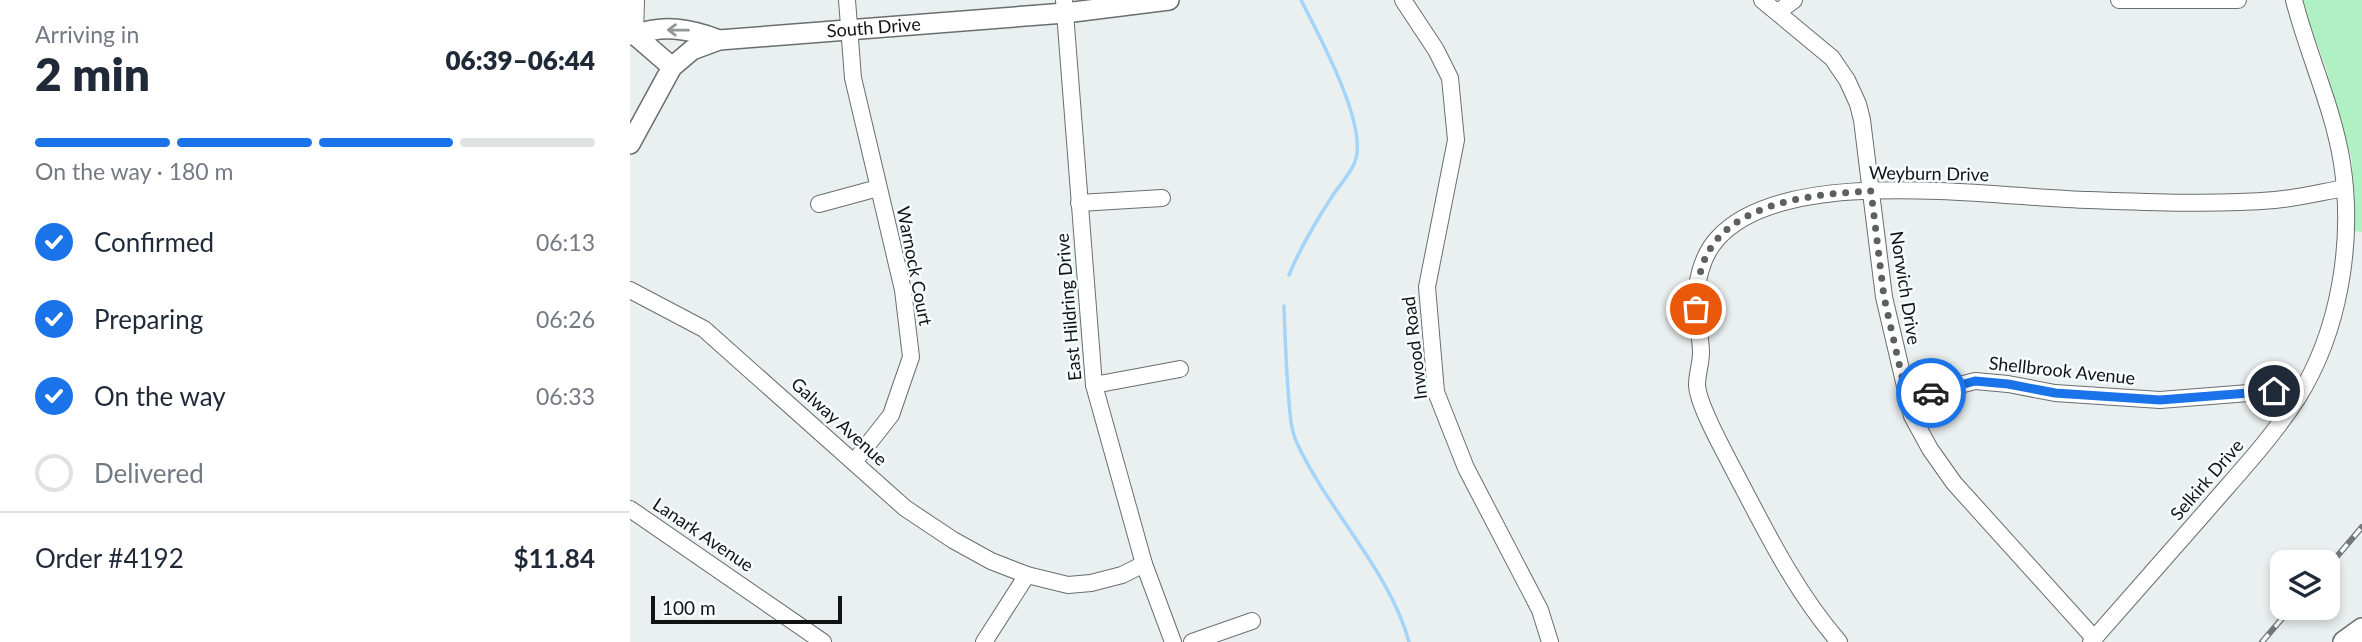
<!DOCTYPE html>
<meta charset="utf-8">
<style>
:root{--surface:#fff;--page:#f6f6f7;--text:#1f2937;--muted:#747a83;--line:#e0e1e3;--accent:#1a73e8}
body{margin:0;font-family:Lato,sans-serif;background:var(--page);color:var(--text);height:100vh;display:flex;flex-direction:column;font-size:26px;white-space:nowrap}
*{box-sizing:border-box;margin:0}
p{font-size:23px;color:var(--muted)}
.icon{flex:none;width:38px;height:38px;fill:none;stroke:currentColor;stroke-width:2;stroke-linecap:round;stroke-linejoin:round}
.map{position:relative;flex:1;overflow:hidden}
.side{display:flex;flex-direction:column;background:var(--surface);width:630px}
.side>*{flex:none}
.fabs{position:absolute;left:1640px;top:550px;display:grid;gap:14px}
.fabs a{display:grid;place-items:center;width:70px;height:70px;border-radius:14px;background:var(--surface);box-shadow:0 4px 10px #0003;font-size:35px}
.scale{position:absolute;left:21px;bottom:18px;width:191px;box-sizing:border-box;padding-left:7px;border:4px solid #111313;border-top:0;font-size:19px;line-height:24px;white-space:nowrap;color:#111313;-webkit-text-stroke:5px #f7fcfc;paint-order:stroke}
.pin{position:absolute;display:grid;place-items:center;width:60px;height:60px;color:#fff;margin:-30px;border:4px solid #fff;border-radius:50%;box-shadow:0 2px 7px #0007}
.courier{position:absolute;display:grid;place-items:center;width:70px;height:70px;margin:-35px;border:5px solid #1a73e8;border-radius:50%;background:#fff;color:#222;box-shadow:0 2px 9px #0007}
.summary em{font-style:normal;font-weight:800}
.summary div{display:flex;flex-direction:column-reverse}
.summary{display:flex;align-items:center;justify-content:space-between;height:119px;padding:0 35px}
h1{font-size:46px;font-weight:800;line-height:52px}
.bar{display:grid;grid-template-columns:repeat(4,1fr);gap:10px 7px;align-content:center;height:84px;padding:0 35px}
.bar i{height:9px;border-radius:5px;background:var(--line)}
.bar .current{background:var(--accent)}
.bar p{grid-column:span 4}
.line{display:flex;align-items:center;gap:18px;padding:0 35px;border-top:2px solid var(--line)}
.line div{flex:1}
ol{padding:0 35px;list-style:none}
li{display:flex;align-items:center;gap:21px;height:77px}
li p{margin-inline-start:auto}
li .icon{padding:7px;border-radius:50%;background:var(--accent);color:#fff;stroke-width:4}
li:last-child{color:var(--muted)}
li i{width:38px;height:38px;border:4px solid var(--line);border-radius:50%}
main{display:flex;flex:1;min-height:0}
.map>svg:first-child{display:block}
.green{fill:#b0f1c4}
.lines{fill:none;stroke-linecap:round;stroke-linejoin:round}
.stream{stroke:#a3d4f9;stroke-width:3.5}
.minor-casing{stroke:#696e6e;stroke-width:18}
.tertiary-casing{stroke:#696e6e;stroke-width:22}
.secondary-casing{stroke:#696e6e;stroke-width:24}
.minor{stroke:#fff;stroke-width:16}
.tertiary{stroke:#fff;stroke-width:19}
.secondary{stroke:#fff;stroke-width:21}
.rail-casing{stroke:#737777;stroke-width:6}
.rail{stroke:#f7fcfc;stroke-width:3.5;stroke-dasharray:10;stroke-linecap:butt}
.oneway{stroke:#949595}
.done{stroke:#5d6060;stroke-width:7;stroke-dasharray:0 12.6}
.route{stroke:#1a73e8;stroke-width:9}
.labels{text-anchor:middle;stroke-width:5;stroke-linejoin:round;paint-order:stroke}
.street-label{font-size:18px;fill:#111313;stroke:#f7fcfc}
</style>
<main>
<section class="side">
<div class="summary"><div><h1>2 min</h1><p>Arriving in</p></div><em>06:39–06:44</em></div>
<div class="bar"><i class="current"></i><i class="current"></i><i class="current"></i><i></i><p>On the way · 180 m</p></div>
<ol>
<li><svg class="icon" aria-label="check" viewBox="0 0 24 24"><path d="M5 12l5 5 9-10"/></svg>Confirmed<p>06:13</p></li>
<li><svg class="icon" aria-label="check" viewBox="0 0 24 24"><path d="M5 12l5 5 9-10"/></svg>Preparing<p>06:26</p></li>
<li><svg class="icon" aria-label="check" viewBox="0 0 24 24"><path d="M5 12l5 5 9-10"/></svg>On the way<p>06:33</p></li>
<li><i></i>Delivered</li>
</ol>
<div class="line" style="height:91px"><div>Order #4192</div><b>$11.84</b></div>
</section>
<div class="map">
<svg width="1732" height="642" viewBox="0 0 1732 642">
<rect width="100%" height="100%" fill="#eaefef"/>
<path class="green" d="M1671,0H1732V232L1724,231L1722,161L1696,68Z"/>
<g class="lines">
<g class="stream">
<path d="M659,275C671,246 686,221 703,195C710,185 719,175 724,164C741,129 688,34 671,0"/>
<path d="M654,306C655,338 656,369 659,401C660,415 661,430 667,443C697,509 761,573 779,642"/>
</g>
<defs>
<g id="minor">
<path d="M217,0L223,78L273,290L281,357L261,415L224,462"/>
<path d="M434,0L464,385L514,564L543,642"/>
<path d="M773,0L806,50L820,78L826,140L797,287L806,392L836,468L910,610L920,642"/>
<path d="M1132,0L1202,58L1217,80L1228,104L1232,120L1254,297L1282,416L1300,449L1324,483L1464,638"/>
<path d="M1489,0H1608"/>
<path d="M1148,12L1164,0"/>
<path d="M5,35L6,0"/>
<path d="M449,203L532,198"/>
<path d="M189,204L248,188"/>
<path d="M0,290L74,329L275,508L323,540L361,561L397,575L438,585L461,583L492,575L514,564"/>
<path d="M464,385L550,369"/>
<path d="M1277,399L1345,381L1378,384L1425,393L1530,400L1644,391L1668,397"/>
<path d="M0,509L193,642"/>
<path d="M354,642L397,575"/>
<path d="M562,642L622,621"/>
<path d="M1209,642C1163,589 1134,527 1101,465C1092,447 1068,405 1067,385C1067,374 1071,363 1071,353C1071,338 1067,324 1066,309C1065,285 1071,256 1088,238C1156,163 1366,198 1459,200C1520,202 1584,205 1645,200C1668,198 1692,192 1715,188"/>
<path d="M1461,642C1500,598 1538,554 1577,510C1608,474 1641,439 1667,399C1710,331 1724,241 1712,163C1703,107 1678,55 1664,0"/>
</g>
<g id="tertiary">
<path d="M0,35H5L42,67"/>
<path d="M5,35C34,24 61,29 89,40"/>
<path id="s1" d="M0,144L42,67L62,50L89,40L435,13L539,0"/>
</g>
<path id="secondary" d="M1714,642L1732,629"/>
</defs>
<use href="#minor" class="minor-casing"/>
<use href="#tertiary" class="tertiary-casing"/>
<use href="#secondary" class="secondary-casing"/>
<use href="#minor" class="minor"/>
<use href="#tertiary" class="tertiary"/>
<use href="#secondary" class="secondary"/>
<defs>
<g id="rail">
<path d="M1698,567L1732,527"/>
<path d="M1632,642L1662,607"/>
</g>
</defs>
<use href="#rail" class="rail-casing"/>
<use href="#rail" class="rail"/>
</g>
<defs><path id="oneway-shaft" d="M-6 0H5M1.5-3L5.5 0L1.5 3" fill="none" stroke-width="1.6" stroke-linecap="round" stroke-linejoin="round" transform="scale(1.75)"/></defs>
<use class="oneway" href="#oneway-shaft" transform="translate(48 30) rotate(-179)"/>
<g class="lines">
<path class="done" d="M1066,309C1067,293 1068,276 1074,261C1098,201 1186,194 1241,191L1254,297L1277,399L1301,393"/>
<path class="route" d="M1301,393L1345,381L1378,384L1425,393L1530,400L1644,391"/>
</g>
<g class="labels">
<g class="street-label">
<text dy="6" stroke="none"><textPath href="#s1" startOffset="298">South Drive</textPath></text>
<text transform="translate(1299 174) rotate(1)" y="6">Weyburn Drive</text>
<text transform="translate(284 266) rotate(79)" y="6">Warnock Court</text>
<text transform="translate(1275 288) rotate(81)" y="6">Norwich Drive</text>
<text transform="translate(439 307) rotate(-95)" y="6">East Hildring Drive</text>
<text transform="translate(785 348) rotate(-97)" y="6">Inwood Road</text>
<text transform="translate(1432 371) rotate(6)" y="6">Shellbrook Avenue</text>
<text transform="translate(209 422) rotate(42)" y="6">Galway Avenue</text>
<text transform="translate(1577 480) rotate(-49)" y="6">Selkirk Drive</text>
<text transform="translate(73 535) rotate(34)" y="6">Lanark Avenue</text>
</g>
</g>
</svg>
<div class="fabs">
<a><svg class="icon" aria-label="layers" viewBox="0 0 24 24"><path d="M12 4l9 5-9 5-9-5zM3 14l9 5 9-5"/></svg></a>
</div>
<div class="scale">100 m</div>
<div class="pin" style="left:1066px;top:309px;background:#ea580c"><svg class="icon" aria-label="bag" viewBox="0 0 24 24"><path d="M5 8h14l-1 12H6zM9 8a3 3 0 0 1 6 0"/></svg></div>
<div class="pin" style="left:1644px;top:391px;background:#1f2937"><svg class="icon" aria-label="home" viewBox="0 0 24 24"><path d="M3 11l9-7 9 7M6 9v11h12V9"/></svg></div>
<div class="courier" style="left:1301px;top:393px"><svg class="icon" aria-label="car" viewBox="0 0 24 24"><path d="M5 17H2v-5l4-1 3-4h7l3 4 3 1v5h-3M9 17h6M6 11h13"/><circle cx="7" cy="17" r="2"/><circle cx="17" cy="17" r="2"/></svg></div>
</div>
</main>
